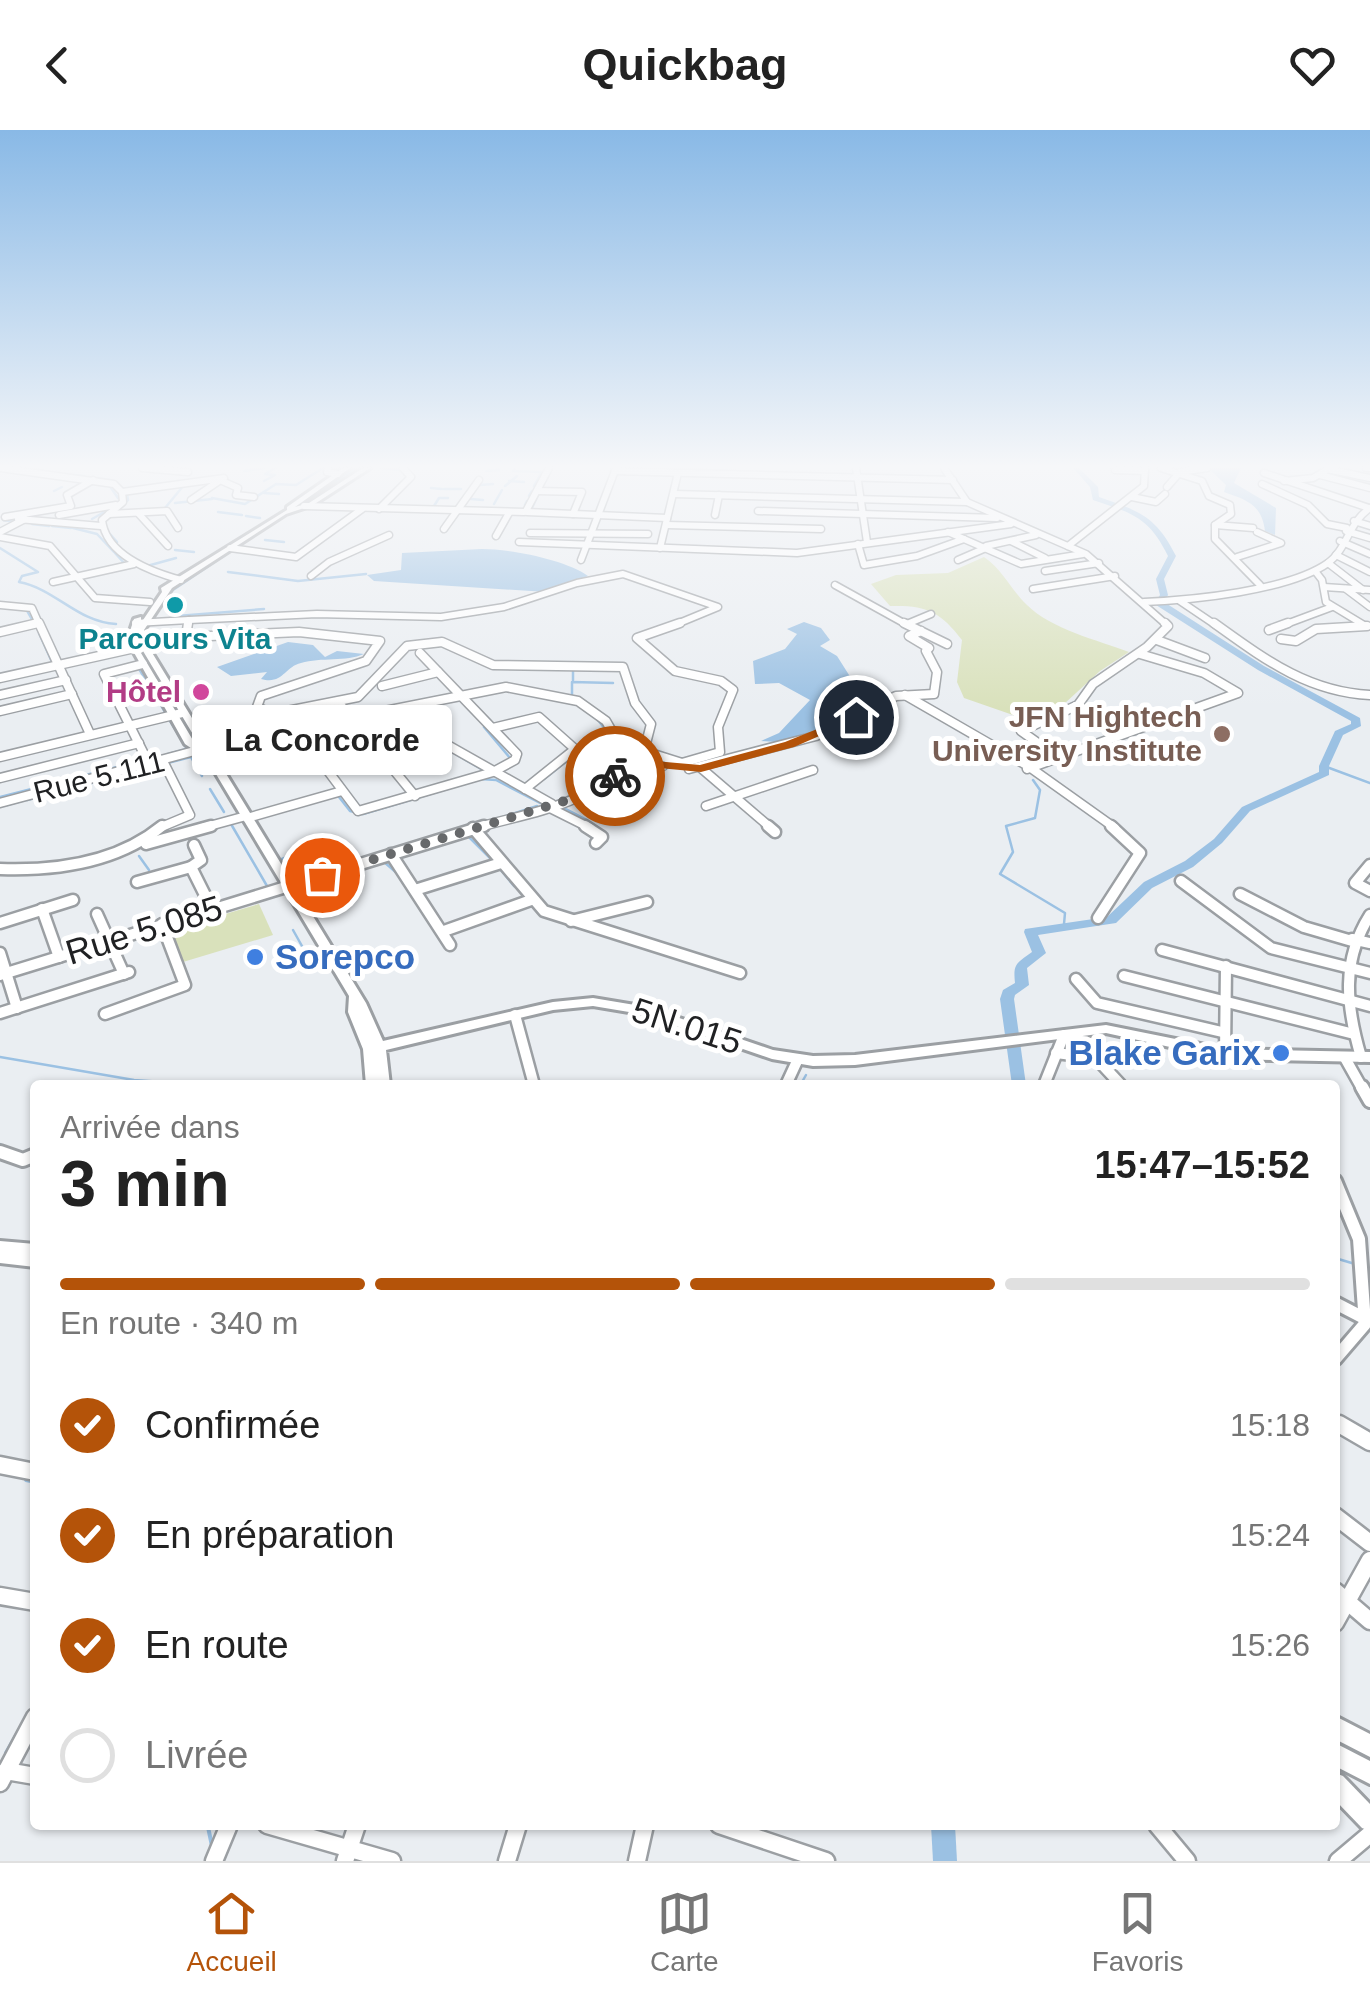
<!DOCTYPE html>
<html lang="fr">
<meta charset="utf-8">
<style>
:root{--surface:#fff;--page:#f6f6f6;--text:#222;--muted:#767676;--line:#e0e0e0;--accent:#b45309}
body{margin:0;font-family:Helvetica,sans-serif;background:var(--page);color:var(--text);height:100vh;display:flex;flex-direction:column;font-size:38px;white-space:nowrap}
*{box-sizing:border-box;margin:0}
p{font-size:32px;color:var(--muted)}
.icon{flex:none;width:55px;height:55px;fill:none;stroke:currentColor;stroke-width:2;stroke-linecap:round;stroke-linejoin:round}
.map{position:relative;flex:1;overflow:hidden}
.details{position:absolute;left:30px;top:950px;width:1310px;height:750px;display:flex;flex-direction:column;background:var(--surface);border-radius:10px;box-shadow:0 2px 8px #0004}
.details>*{flex:none}
.pin{position:absolute;display:grid;place-items:center;width:85px;height:85px;color:#fff;margin:-42px;border:5px solid #fff;border-radius:50%;box-shadow:0 2px 10px #0007}
.courier{position:absolute;display:grid;place-items:center;width:100px;height:100px;margin:-50px;border:8px solid #b45309;border-radius:50%;background:#fff;color:#222;box-shadow:0 2px 12px #0007}
.bubble{position:absolute;height:70px;border-radius:10px;background:var(--surface);box-shadow:0 2px 8px #0004;font-size:32px;font-weight:600;line-height:70px;text-align:center}
.head em{font-style:normal;font-weight:600}
.head div{display:flex;flex-direction:column-reverse}
.head{display:flex;align-items:center;justify-content:space-between;height:170px;padding:0 30px}
h1{font-size:65px;font-weight:600;line-height:75px}
.bar{display:grid;grid-template-columns:repeat(4,1fr);gap:15px 10px;align-content:center;height:120px;padding:0 30px}
.bar i{height:12px;border-radius:8px;background:var(--line)}
.bar .on{background:var(--accent)}
.bar p{grid-column:span 4}
ol{padding:0 30px;list-style:none}
li{display:flex;align-items:center;gap:30px;height:110px}
li p{margin-inline-start:auto}
li .icon{padding:10px;border-radius:50%;background:var(--accent);color:#fff;stroke-width:4}
li:last-child{color:var(--muted)}
li i{width:55px;height:55px;border:5px solid var(--line);border-radius:50%}
header{display:flex;justify-content:space-between;align-items:center;height:130px;padding:0 30px;background:var(--surface);font-size:45px;font-weight:600}
.menu{display:flex;justify-content:space-around;align-items:center;height:140px;border-top:2px solid var(--line);background:var(--surface);font-size:28px;color:var(--muted)}
.menu a{display:grid;justify-items:center;gap:5px}
.menu .on{color:var(--accent)}
.map>svg:first-child{display:block}
.green{fill:#d9e1bb}
.water{fill:#9bc1e3}
.lines{fill:none;stroke-linecap:round;stroke-linejoin:round}
.stream-far1{stroke:#9bc1e3;stroke-width:2.5}
.stream{stroke:#9bc1e3;stroke-width:4}
.river{fill:#9bc1e3;fill-rule:evenodd}
.minor-far4-casing{stroke:#9b9fa3;stroke-width:9}
.minor-far3-casing{stroke:#9b9fa3;stroke-width:11}
.minor-far2-casing{stroke:#9b9fa3;stroke-width:15}
.minor-far1-casing{stroke:#9b9fa3;stroke-width:18}
.minor-casing{stroke:#9b9fa3;stroke-width:21}
.major-casing{stroke:#9b9fa3;stroke-width:6}
.minor-far4{stroke:#fff;stroke-width:6}
.minor-far3{stroke:#fff;stroke-width:8}
.minor-far2{stroke:#fff;stroke-width:10}
.minor-far1{stroke:#fff;stroke-width:12}
.minor{stroke:#fff;stroke-width:16}
.major{fill:#fff;fill-rule:evenodd}
.route{fill:#b45309}
.done{stroke:#67696b;stroke-width:10;stroke-dasharray:0 18}
.culture-dot{fill:#0f9aa8;stroke:#fff;stroke-width:4}
.hotel-dot{fill:#d1479c;stroke:#fff;stroke-width:4}
.education-dot{fill:#8d6e63;stroke:#fff;stroke-width:4}
.shop-dot{fill:#3f7fe0;stroke:#fff;stroke-width:4}
.labels{text-anchor:middle;stroke-width:10;stroke-linejoin:round;paint-order:stroke}
.far-culture-label{font-size:30px;font-weight:bold;fill:#0d838f;stroke:#fff}
.far-hotel-label{font-size:30px;font-weight:bold;fill:#b23c85;stroke:#fff;text-anchor:end}
.far-education-label{font-size:30px;font-weight:bold;fill:#785e54;stroke:#fff;text-anchor:end}
.far-street-label{font-size:30px;fill:#202123;stroke:#fff}
.street-label{font-size:35px;fill:#202123;stroke:#fff}
.shop-label{font-size:35px;font-weight:bold;fill:#366cbe;stroke:#fff;text-anchor:start}
</style>
<header><svg class="icon" aria-label="back" viewBox="0 0 24 24"><path d="M15 5l-7 7 7 7"/></svg>Quickbag<svg class="icon" aria-label="heart" viewBox="0 0 24 24"><path d="M12 20l-8-8c-3-5 5-10 8-4 3-6 11-1 8 4z"/></svg></header>
<div class="map">
<svg width="1370" height="1731" viewBox="0 0 1370 1731">
<rect width="100%" height="100%" fill="#eaeef2"/>
<g class="green">
<path d="M984,427C1004,441 1010,459 1027,475C1051,499 1097,510 1129,522L1100,541L1052,585L1027,590L964,568L957,552L962,510C940,481 926,475 890,476L871,454L896,445L948,443Z"/>
<path d="M259,774L273,805L183,832L171,800Z"/>
</g>
<g class="water">
<path d="M1208,338H1241L1234,353L1276,378L1275,405L1265,401C1262,375 1247,370 1224,362L1226,355Z"/>
<path d="M482,419C510,419 566,430 588,446L547,462L374,451L367,445L401,440L402,423Z"/>
<path d="M804,492L821,498L830,510L820,516L837,526L856,556L847,592L776,612L761,611L779,603L810,570L779,553L755,554L753,531L785,519L797,504L787,499Z"/>
<path d="M288,512L313,515L325,527L337,521L364,524C346,532 321,527 301,533C284,537 283,555 261,549L267,542L231,546L217,537Z"/>
</g>
<g class="lines">
<g class="stream-far1">
<path d="M381,338L400,340"/>
<path d="M515,338L513,341L542,342L534,356"/>
<path d="M244,341L265,338"/>
<path d="M486,341L499,340"/>
<path d="M72,345L84,346"/>
<path d="M346,345L357,338"/>
<path d="M97,348L110,350"/>
<path d="M264,351L275,345L265,344L275,338"/>
<path d="M509,351L524,352"/>
<path d="M109,355L118,368"/>
<path d="M480,355L493,354"/>
<path d="M505,356L517,346"/>
<path d="M431,358L442,359"/>
<path d="M444,359H461"/>
<path d="M54,361L62,357"/>
<path d="M264,363L279,364"/>
<path d="M529,366L532,361"/>
<path d="M212,368L245,374L276,354L296,355L323,338"/>
<path d="M471,369L483,370"/>
<path d="M308,370L344,346"/>
<path d="M175,373L212,369"/>
<path d="M494,374L502,360"/>
<path d="M525,375L527,371"/>
<path d="M434,376L439,368H448"/>
<path d="M165,378L184,355"/>
<path d="M532,378L539,363"/>
<path d="M117,380L128,370L127,364"/>
<path d="M218,382L242,385"/>
<path d="M246,386L260,388"/>
<path d="M92,389L106,381"/>
<path d="M3,390L16,392"/>
<path d="M32,394L49,396"/>
<path d="M52,396L71,398"/>
<path d="M73,398L97,404L114,422"/>
<path d="M110,404L117,412"/>
<path d="M265,410L284,412"/>
<path d="M237,416L265,398"/>
<path d="M0,418L38,442L22,446L19,452C56,459 77,492 116,494"/>
<path d="M175,420L194,422"/>
<path d="M115,423L125,434"/>
<path d="M147,436L176,428"/>
<path d="M228,442L298,451L366,444"/>
<path d="M167,464L231,421"/>
<path d="M26,479L34,493"/>
<path d="M177,486L264,479"/>
<path d="M39,503L52,532"/>
<path d="M138,537L165,582"/>
<path d="M573,537V550"/>
<path d="M572,564V552L613,553"/>
<path d="M411,590L416,595"/>
<path d="M598,590L612,608"/>
<path d="M484,597L510,628"/>
<path d="M304,601L347,594"/>
<path d="M285,605L295,606"/>
<path d="M452,622L483,640"/>
<path d="M168,624L187,619L169,589"/>
<path d="M1324,636L1370,653"/>
<path d="M121,645L191,627L202,646"/>
<path d="M481,649L496,650L540,673"/>
<path d="M544,649L577,623"/>
<path d="M1033,650L1040,660L1035,688L1006,696L1013,722L1000,744L1065,783L1064,794"/>
<path d="M76,657L119,646"/>
<path d="M210,659L224,682"/>
<path d="M0,667L144,630"/>
<path d="M339,667L350,681L363,684L464,654"/>
<path d="M27,670L68,659"/>
<path d="M7,675L25,670"/>
<path d="M562,677L587,690"/>
<path d="M503,687L537,676"/>
<path d="M231,694L267,756"/>
<path d="M467,705L492,730"/>
<path d="M139,726L149,740"/>
<path d="M279,730L293,725"/>
<path d="M383,731L399,745"/>
<path d="M500,739L514,756"/>
<path d="M293,800L307,825"/>
<path d="M369,879L378,899"/>
<path d="M0,927L134,950L206,955"/>
<path d="M802,952L806,945"/>
<path d="M0,1014L12,1020"/>
<path d="M1335,1128L1355,1134"/>
</g>
<g class="stream">
<path d="M26,1350L35,1352"/>
<path d="M6,1623L22,1595"/>
<path d="M200,1695L208,1697L212,1716"/>
</g>
<g class="river">
<path d="M1073,338H1079L1098,357L1099,367C1139,381 1156,386 1176,426L1164,449L1168,465L1164,472L1264,536L1360,588L1361,596L1343,605L1329,636V645L1250,681L1222,713L1193,737L1152,758L1116,793L1038,805L1046,823L1027,838L1029,855L1015,865L1014,869L1026,955H1012L1000,869L1003,860L1015,853C1013,833 1016,834 1032,822L1024,802L1025,799L1107,787L1144,752L1185,731L1214,709L1242,677L1319,642V636L1335,601L1351,594V591L1258,540L1156,475L1155,473L1160,465L1156,449L1168,426C1149,387 1132,383 1093,370L1090,357Z"/>
<path d="M931,1695H955L957,1731H933Z"/>
</g>
<defs>
<g id="minor-far4">
<path d="M0,338L114,354L122,362L123,372L102,390C106,426 152,442 181,450"/>
<path d="M142,338L188,342"/>
<path d="M328,338L327,342L338,344"/>
<path d="M856,338L867,412"/>
<path d="M944,338L967,372L1086,424L1168,496"/>
<path d="M1161,338L1202,351L1209,366L1230,375L1231,384L1215,395V409L1260,455"/>
<path d="M1366,338H1370"/>
<path d="M1327,339L1370,348"/>
<path d="M1115,340L1145,341"/>
<path d="M615,341L953,350"/>
<path d="M1264,343L1369,378"/>
<path d="M1320,345L1370,358"/>
<path d="M220,350L238,358L236,365L254,367"/>
<path d="M1284,351L1313,348L1330,338"/>
<path d="M1262,354L1308,375L1327,394L1347,398"/>
<path d="M1167,357L1180,342L1207,338"/>
<path d="M537,361L582,362L573,384"/>
<path d="M122,362L224,348"/>
<path d="M675,364L967,372"/>
<path d="M1132,367L1156,372L1165,364"/>
<path d="M191,370L219,351"/>
<path d="M304,376L524,382"/>
<path d="M379,379L411,347L403,338"/>
<path d="M526,381L549,338"/>
<path d="M758,381L997,388"/>
<path d="M527,382L667,388"/>
<path d="M138,383L168,416"/>
<path d="M109,384L167,381L178,398"/>
<path d="M59,385L116,375"/>
<path d="M715,385L719,365"/>
<path d="M5,387L71,376L67,365L93,350"/>
<path d="M18,389L101,396"/>
<path d="M1354,391L1370,396"/>
<path d="M667,395L821,399"/>
<path d="M1215,395L1253,398"/>
<path d="M444,399L479,350"/>
<path d="M1346,401L1370,408"/>
<path d="M0,402L25,389"/>
<path d="M948,402L1021,434L1083,424"/>
<path d="M530,403L648,404"/>
<path d="M496,406L509,383"/>
<path d="M0,407L50,416L95,468L150,472"/>
<path d="M1011,411L1045,428"/>
<path d="M1340,411L1370,424"/>
<path d="M519,412L797,423L1011,394"/>
<path d="M858,414L864,435L917,426L964,409"/>
<path d="M986,416L1036,405"/>
<path d="M1068,416L1144,356L1145,338"/>
<path d="M230,418L296,427L362,379"/>
<path d="M660,418L678,343"/>
<path d="M1336,425L1370,442"/>
<path d="M1237,427L1281,413L1257,402"/>
<path d="M581,430L616,338"/>
<path d="M958,430L988,417"/>
<path d="M1328,433L1363,460"/>
<path d="M1045,441L1099,433"/>
<path d="M1315,441L1322,450L1326,472L1364,495"/>
<path d="M311,446L329,432L389,405"/>
<path d="M53,452L134,434"/>
<path d="M835,455L909,496"/>
<path d="M1324,457L1370,460"/>
<path d="M1033,459L1115,446"/>
<path d="M1346,459L1370,477"/>
<path d="M1180,471L1217,496"/>
<path d="M1144,472C1192,470 1288,461 1328,433C1347,419 1349,392 1370,378"/>
<path d="M0,475L32,478L40,496"/>
<path d="M189,490L317,484L441,487L504,477L577,453L623,444L718,477L672,496"/>
<path d="M135,493L189,490"/>
<path d="M907,494L931,484"/>
<path d="M27,496L39,493"/>
<path d="M188,496L189,490"/>
<path d="M1281,496L1332,477"/>
</g>
<g id="minor-far3">
<path d="M39,493L90,604"/>
<path d="M188,493L186,507L299,502L380,511L366,531L261,566L257,577L272,584L358,567L407,516L442,512L493,535L623,537L635,573L651,594L644,621L682,633L720,622L718,597L733,560L721,551L675,541L637,508L680,493"/>
<path d="M904,493L947,514"/>
<path d="M1214,493C1263,528 1307,562 1370,565"/>
<path d="M1269,500L1288,493"/>
<path d="M0,502L38,493"/>
<path d="M1281,509L1296,511L1316,499L1367,496"/>
<path d="M1157,510L1205,528"/>
<path d="M143,534L104,544L149,634"/>
<path d="M0,548L144,516"/>
<path d="M382,556L438,542"/>
<path d="M0,565L66,550"/>
<path d="M905,565L1028,636L1115,698"/>
<path d="M339,573L415,666"/>
<path d="M407,578L437,609L552,674"/>
<path d="M0,581L72,564"/>
<path d="M493,598L539,587L575,619L525,659"/>
<path d="M298,601L358,681L493,642L515,630L517,624L420,523"/>
<path d="M0,627L182,583"/>
<path d="M1059,628L1021,601L1078,575L1093,554L1147,517L1168,496L1165,493"/>
<path d="M624,631L663,636"/>
<path d="M701,638L771,698"/>
<path d="M689,639L816,606L896,566L934,564L937,542L926,521L929,518L909,506L921,501"/>
<path d="M1027,639L1238,563L1204,543L1140,524"/>
<path d="M0,648L139,613"/>
<path d="M0,673L228,612L506,557L578,571L606,591L625,624C602,675 525,683 476,698"/>
<path d="M546,676L590,698"/>
<path d="M706,676L813,640"/>
<path d="M247,688L342,661"/>
<path d="M159,698L190,685L163,631"/>
<path d="M202,698L246,686"/>
</g>
<g id="minor-far2">
<path d="M585,696L602,707L596,713"/>
<path d="M768,696L775,702"/>
<path d="M473,698L544,781L740,843"/>
<path d="M146,714L211,696"/>
<path d="M194,715L201,730L191,737L212,779"/>
<path d="M391,724L450,815"/>
<path d="M1370,735L1355,753L1370,761"/>
<path d="M0,739C57,741 117,733 162,696"/>
<path d="M1181,751L1271,818L1370,843"/>
<path d="M137,752L191,737"/>
<path d="M415,760L501,733"/>
<path d="M1240,764L1304,797L1352,811"/>
<path d="M42,779L59,827"/>
<path d="M97,784L124,844"/>
<path d="M1098,788L1140,723L1111,696"/>
<path d="M571,791L647,772"/>
<path d="M0,793L73,770"/>
<path d="M444,801L531,770"/>
<path d="M1352,809L1370,813"/>
<path d="M1162,820L1370,876"/>
<path d="M0,823L17,878"/>
<path d="M0,845L484,696"/>
<path d="M1124,846L1354,904"/>
<path d="M1076,849L1097,873L1222,902"/>
<path d="M0,883L129,842"/>
<path d="M105,884L185,855L162,794"/>
<path d="M515,885L534,955"/>
<path d="M1056,923L1096,928L1121,955"/>
<path d="M1225,924L1226,836"/>
<path d="M1361,927C1346,876 1341,831 1370,785"/>
<path d="M1345,928L1363,960"/>
<path d="M786,955L798,929"/>
<path d="M1044,955L1064,905"/>
</g>
<g id="minor-far1">
<path d="M1362,957L1370,971"/>
<path d="M0,1022L23,1030L35,1025"/>
<path d="M1335,1051L1359,1109L1365,1194L1335,1229"/>
<path d="M1335,1173L1364,1188"/>
<path d="M1335,1292L1344,1297"/>
</g>
<g id="minor">
<path d="M1339,1294L1370,1312"/>
<path d="M0,1335L35,1342"/>
<path d="M1335,1386L1370,1413"/>
<path d="M1335,1461L1370,1491"/>
<path d="M0,1466L35,1472"/>
<path d="M1335,1493L1370,1430"/>
<path d="M6,1641L35,1646"/>
<path d="M0,1653L35,1587"/>
<path d="M267,1695L392,1731"/>
<path d="M719,1695L826,1731"/>
<path d="M1157,1695L1187,1731"/>
<path d="M214,1731L229,1695"/>
<path d="M345,1731L357,1695"/>
<path d="M507,1731L518,1695"/>
<path d="M637,1731L645,1695"/>
<path d="M1338,1731L1370,1704"/>
</g>
<g id="major">
<path d="M343,338H350L295,377L309,373L363,338H370L313,375L286,384L172,458L144,500L148,516L366,873L383,911L553,872L593,868L647,877L773,920L813,926L855,925L1106,895L1225,919L1370,922V932L1225,929L1106,903L855,935L813,936L772,929L641,884L593,876L553,880L386,920L390,955H366L363,919L348,882L349,866L207,629L185,614L127,510L134,489L141,487V493L162,462L161,458L287,380V377ZM137,504L140,516L200,616L194,612L138,518L135,510Z"/>
<path d="M0,1111L35,1114V1137L0,1133Z"/>
<path d="M1335,1586L1370,1604V1627L1335,1609Z"/>
<path d="M1335,1613L1370,1631V1654L1335,1636Z"/>
<path d="M1335,1643L1343,1646L1370,1674V1701L1362,1698L1335,1670Z"/>
</g>
</defs>
<use href="#minor-far4" class="minor-far4-casing"/>
<use href="#minor-far3" class="minor-far3-casing"/>
<use href="#minor-far2" class="minor-far2-casing"/>
<use href="#minor-far1" class="minor-far1-casing"/>
<use href="#minor" class="minor-casing"/>
<use href="#major" class="major-casing"/>
<use href="#minor-far4" class="minor-far4"/>
<use href="#minor-far3" class="minor-far3"/>
<use href="#minor-far2" class="minor-far2"/>
<use href="#minor-far1" class="minor-far1"/>
<use href="#minor" class="minor"/>
<use href="#major" class="major"/>
</g>
<linearGradient id="sky" x2="0" y2="1"><stop stop-color="#89b9e6"/><stop offset="0.58" stop-color="#f6f7f9"/><stop offset="1" stop-color="#f6f7f9" stop-opacity="0"/></linearGradient>
<rect width="1370" height="580" fill="url(#sky)"/>
<path class="route" d="M852,585L863,587L794,617L701,642L628,635L619,648L608,646L620,628L700,635L785,612Z"/>
<g class="lines">
<path class="done" d="M322,745L581,666L615,646"/>
</g>
<circle class="culture-dot" cx="175" cy="475" r="10"/>
<circle class="hotel-dot" cx="201" cy="562" r="10"/>
<circle class="education-dot" cx="1222" cy="604" r="10"/>
<g class="shop-dot">
<circle cx="255" cy="827" r="10"/>
<circle cx="1281" cy="923" r="10"/>
</g>
<g class="labels">
<g class="far-culture-label">
<text x="175" y="519">Parcours Vita</text>
</g>
<g class="far-hotel-label">
<text x="181" y="572">Hôtel</text>
</g>
<g class="far-education-label">
<text x="1202" y="597">JFN Hightech<tspan x="1202" dy="34">University Institute</tspan></text>
</g>
<g class="far-street-label">
<text transform="translate(99 647) rotate(-14)" y="10">Rue 5.111</text>
</g>
<g class="street-label">
<text transform="translate(144 800) rotate(-17)" y="12">Rue 5.085</text>
<text transform="translate(687 896) rotate(18)" y="12">5N.015</text>
</g>
<g class="shop-label">
<text x="275" y="839">Sorepco</text>
<text x="1261" y="935" text-anchor="end">Blake Garix</text>
</g>
</g>
</svg>
<div class="pin" style="left:322px;top:745px;background:#ea580c"><svg class="icon" aria-label="bag" viewBox="0 0 24 24"><path d="M5 8h14l-1 12H6zM9 8a3 3 0 0 1 6 0"/></svg></div>
<div class="pin" style="left:856px;top:587px;background:#1f2937"><svg class="icon" aria-label="home" viewBox="0 0 24 24"><path d="M3 11l9-7 9 7M6 9v11h12V9"/></svg></div>
<div class="courier" style="left:615px;top:646px"><svg class="icon" aria-label="bike" viewBox="0 0 24 24"><circle cx="6" cy="16" r="4"/><circle cx="18" cy="16" r="4"/><path d="M6 16l4-8h5l3 8M10 8l3 8H6M13 5h3"/></svg></div>
<div class="bubble" style="left:192px;top:575px;width:260px">La Concorde</div>
<section class="details">
<div class="head"><div><h1>3 min</h1><p>Arrivée dans</p></div><em>15:47–15:52</em></div>
<div class="bar"><i class="on"></i><i class="on"></i><i class="on"></i><i></i><p>En route · 340 m</p></div>
<ol>
<li><svg class="icon" aria-label="check" viewBox="0 0 24 24"><path d="M5 12l5 5 9-10"/></svg>Confirmée<p>15:18</p></li>
<li><svg class="icon" aria-label="check" viewBox="0 0 24 24"><path d="M5 12l5 5 9-10"/></svg>En préparation<p>15:24</p></li>
<li><svg class="icon" aria-label="check" viewBox="0 0 24 24"><path d="M5 12l5 5 9-10"/></svg>En route<p>15:26</p></li>
<li><i></i>Livrée</li>
</ol>
</section>
</div>
<nav class="menu">
<a class="on"><svg class="icon" aria-label="home" viewBox="0 0 24 24"><path d="M3 11l9-7 9 7M6 9v11h12V9"/></svg>Accueil</a>
<a><svg class="icon" aria-label="map" viewBox="0 0 24 24"><path d="M3 6l6-2 6 2 6-2v14l-6 2-6-2-6 2zM9 4v14M15 6v14"/></svg>Carte</a>
<a><svg class="icon" aria-label="saved" viewBox="0 0 24 24"><path d="M7 4h10v16l-5-4-5 4z"/></svg>Favoris</a>
</nav>
